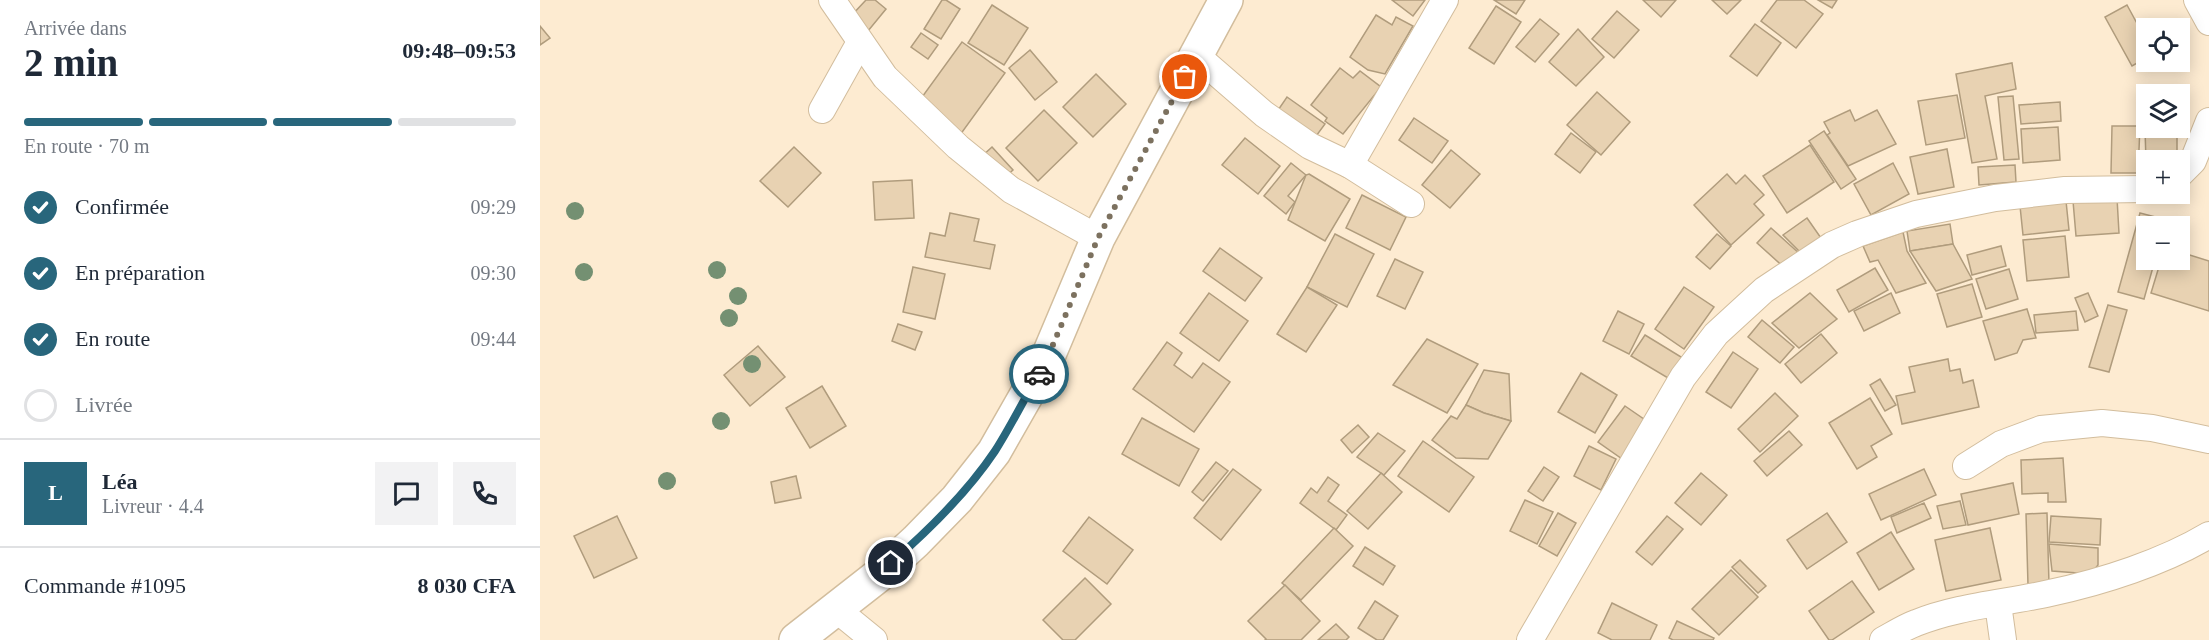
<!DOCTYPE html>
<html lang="fr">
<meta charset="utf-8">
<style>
:root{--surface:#fff;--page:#f2f2f3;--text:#1f2937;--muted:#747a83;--line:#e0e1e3;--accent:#28667c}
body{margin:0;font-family:"Times New Roman",serif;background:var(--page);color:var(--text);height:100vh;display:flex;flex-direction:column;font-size:22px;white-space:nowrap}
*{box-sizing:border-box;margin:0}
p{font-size:20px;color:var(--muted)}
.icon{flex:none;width:33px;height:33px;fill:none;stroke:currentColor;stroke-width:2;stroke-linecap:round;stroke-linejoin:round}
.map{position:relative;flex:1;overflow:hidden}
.side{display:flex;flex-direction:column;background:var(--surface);width:540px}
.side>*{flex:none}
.controls{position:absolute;left:1596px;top:18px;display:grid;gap:12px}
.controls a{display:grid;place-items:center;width:54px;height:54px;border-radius:0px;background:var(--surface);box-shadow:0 3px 15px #0003;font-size:30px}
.pin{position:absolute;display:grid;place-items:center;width:51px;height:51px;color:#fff;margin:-26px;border:3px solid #fff;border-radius:50%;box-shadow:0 2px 6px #0007}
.courier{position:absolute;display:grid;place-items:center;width:60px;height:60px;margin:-30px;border:4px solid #28667c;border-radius:50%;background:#fff;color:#222;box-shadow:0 2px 8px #0007}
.summary em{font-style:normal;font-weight:600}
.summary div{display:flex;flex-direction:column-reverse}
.summary{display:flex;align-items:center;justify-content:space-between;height:102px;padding:0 24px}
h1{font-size:39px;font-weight:600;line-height:45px}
.bar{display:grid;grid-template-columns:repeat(4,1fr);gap:9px 6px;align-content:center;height:72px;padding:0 24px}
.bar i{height:8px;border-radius:4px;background:var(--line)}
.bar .active{background:var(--accent)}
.bar p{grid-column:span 4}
.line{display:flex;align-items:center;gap:15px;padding:0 24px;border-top:2px solid var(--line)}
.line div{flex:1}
.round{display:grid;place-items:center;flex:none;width:63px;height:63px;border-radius:0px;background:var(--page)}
ol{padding:0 24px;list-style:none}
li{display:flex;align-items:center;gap:18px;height:66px}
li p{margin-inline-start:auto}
li .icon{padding:6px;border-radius:50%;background:var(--accent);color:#fff;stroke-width:4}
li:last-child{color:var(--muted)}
li i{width:33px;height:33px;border:3px solid var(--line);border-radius:50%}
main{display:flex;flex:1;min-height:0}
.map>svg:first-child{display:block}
.building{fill:#e8d2b2;stroke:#b09c7d;stroke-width:1.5}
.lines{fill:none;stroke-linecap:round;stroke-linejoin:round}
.minor-casing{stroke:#d2bd9d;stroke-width:28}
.secondary-casing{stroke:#d2bd9d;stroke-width:36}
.minor{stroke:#fff;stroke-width:26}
.secondary{stroke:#fff;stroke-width:33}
.tree{fill:#749072}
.done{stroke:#7c715f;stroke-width:6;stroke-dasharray:0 10.8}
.route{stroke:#28667c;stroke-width:8}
</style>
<main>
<section class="side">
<div class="summary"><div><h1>2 min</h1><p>Arrivée dans</p></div><em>09:48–09:53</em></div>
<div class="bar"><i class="active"></i><i class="active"></i><i class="active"></i><i></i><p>En route · 70 m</p></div>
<ol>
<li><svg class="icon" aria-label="check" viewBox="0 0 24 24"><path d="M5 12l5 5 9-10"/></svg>Confirmée<p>09:29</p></li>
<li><svg class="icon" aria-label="check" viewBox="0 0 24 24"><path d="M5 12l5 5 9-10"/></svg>En préparation<p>09:30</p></li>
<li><svg class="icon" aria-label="check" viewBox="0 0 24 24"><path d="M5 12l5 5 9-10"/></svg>En route<p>09:44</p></li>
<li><i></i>Livrée</li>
</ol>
<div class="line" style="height:108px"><b class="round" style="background:var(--accent);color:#fff">L</b><div><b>Léa</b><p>Livreur · 4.4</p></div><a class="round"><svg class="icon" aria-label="chat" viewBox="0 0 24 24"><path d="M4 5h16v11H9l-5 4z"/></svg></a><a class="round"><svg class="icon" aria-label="phone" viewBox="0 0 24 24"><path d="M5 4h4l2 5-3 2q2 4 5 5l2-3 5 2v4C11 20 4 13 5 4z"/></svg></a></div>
<div class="line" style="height:78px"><div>Commande #1095</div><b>8 030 CFA</b></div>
</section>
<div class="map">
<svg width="1669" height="640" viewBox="0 0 1669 640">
<rect width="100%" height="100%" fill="#fdebd1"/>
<g class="building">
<path d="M326,0H335L346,9L328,31L311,16Z"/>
<path d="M402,0H406L420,9L401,39L384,29Z"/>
<path d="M852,0H885L873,16Z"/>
<path d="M954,0H985L976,14Z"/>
<path d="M1103,0H1136L1121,17Z"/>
<path d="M1172,0H1201L1187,14Z"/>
<path d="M1237,0H1264L1283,14L1256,48L1221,21Z"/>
<path d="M1278,0H1297L1292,8Z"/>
<path d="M452,5L488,28L464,65L428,43Z"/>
<path d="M1587,5L1606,40V58L1592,66L1565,17Z"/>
<path d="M956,6L981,22L954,64L929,48Z"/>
<path d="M1077,11L1099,30L1074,58L1052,39Z"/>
<path d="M836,15L852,25L856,17L873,26L845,74L828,70L810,57Z"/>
<path d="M1000,19L1019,34L995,62L976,47Z"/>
<path d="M1215,24L1241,43L1217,76L1190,56Z"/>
<path d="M0,26L10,38L0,45Z"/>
<path d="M1038,29L1064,57L1036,86L1009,62Z"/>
<path d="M381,33L398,45L388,59L371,47Z"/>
<path d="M422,42L465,73L420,135L377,104Z"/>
<path d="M490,50L517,82L495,100L469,68Z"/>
<path d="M1472,63L1476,89L1445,96L1457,159L1432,163L1416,74Z"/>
<path d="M800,68L813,78L820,71L841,87L803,134L785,121L787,118L771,105Z"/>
<path d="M556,74L586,104L553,137L523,107Z"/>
<path d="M1057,92L1090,122L1061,155L1027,125Z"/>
<path d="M1417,95L1425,138L1386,145L1378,101Z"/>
<path d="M1473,96L1479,159L1464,160L1458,97Z"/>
<path d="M747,97L785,124L771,143L734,116Z"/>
<path d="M1520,102L1521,121L1481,124L1479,105Z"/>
<path d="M504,110L537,143L498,181L466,148Z"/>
<path d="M1310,110L1315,121L1337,110L1356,144L1308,166L1287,135L1290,133L1284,122Z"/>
<path d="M874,118L908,141L892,163L859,140Z"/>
<path d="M1572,126H1600L1598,173H1571Z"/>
<path d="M1518,127L1520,160L1483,163L1481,129Z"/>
<path d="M1605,129H1637V160L1606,161Z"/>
<path d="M1284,131L1316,179L1301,189L1269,141Z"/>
<path d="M1031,133L1056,152L1040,173L1015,154Z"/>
<path d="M705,138L740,166L718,194L682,165Z"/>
<path d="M1270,145L1294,182L1247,213L1223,176Z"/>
<path d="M254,147L281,173L248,207L220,181Z"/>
<path d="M452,147L473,170L462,180L441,157Z"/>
<path d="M1407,149L1414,187L1378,194L1370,157Z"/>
<path d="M911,150L940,174L910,208L882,185Z"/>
<path d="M751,163L766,175L748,196L755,202L746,214L724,196Z"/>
<path d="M1353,163L1369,194L1331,215L1314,184Z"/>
<path d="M1475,165L1476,182L1439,185L1438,167Z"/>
<path d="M769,174L810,199L785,241L748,220L766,175Z"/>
<path d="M1187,174L1196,184L1205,175L1224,195L1214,204L1224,215L1191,245L1154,205Z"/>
<path d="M372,180L374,218L335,220L333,182Z"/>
<path d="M822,195L866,217L850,250L806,228Z"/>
<path d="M1577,198L1579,233L1536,236L1533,201Z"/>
<path d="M1526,201L1529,230L1483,235L1480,206Z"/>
<path d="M410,213L439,219L434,241L455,245L450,269L385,257L390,233L405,236Z"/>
<path d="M1600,213L1627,220L1625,226H1606V260H1615L1604,299L1578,292Z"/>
<path d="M1267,218L1281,238L1260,252L1243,235Z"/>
<path d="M1410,224L1413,244L1370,251L1367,231Z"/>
<path d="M1231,228L1261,255L1247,270L1217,243Z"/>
<path d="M1363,232L1367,251L1386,283L1356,293L1338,260L1330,262L1323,246Z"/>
<path d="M795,234L834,254L807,307L767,287Z"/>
<path d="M1177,234L1191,246L1170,269L1156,257Z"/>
<path d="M1525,236L1529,277L1487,281L1483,240Z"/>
<path d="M1413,244L1432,279L1396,291L1370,251Z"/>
<path d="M1461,246L1466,266L1432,275L1427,255Z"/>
<path d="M680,248L722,278L705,301L663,271Z"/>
<path d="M1640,252L1669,261V311L1611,293L1621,260H1640Z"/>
<path d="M855,259L883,272L865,309L837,296Z"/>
<path d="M373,267L405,274L395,319L363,312Z"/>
<path d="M1335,268L1348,290L1309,312L1297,290Z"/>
<path d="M1469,269L1478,299L1446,309L1436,279Z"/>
<path d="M1432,284L1442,317L1407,327L1397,294Z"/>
<path d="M767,287L797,305L766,352L737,334Z"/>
<path d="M1144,287L1174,307L1144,349L1115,329Z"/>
<path d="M669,293L708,321L679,361L640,333Z"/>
<path d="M1270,293L1297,319L1259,348L1232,323Z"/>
<path d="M1351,293L1360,313L1324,331L1314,311Z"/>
<path d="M1548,293L1558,316L1545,322L1535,298Z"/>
<path d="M1568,305L1587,310L1569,372L1549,367Z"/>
<path d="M1487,309L1496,338L1483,340L1477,353L1455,360L1443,321Z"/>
<path d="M1078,311L1104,324L1089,354L1063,341Z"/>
<path d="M1536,311L1538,330L1496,333L1494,315Z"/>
<path d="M1222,320L1254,347L1240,363L1208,337Z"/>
<path d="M358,324L382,332L375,350L352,341Z"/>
<path d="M1281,334L1297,353L1261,383L1245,364Z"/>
<path d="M1105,335L1146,360L1133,381L1091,356Z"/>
<path d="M887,339L938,364L907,413L853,385Z"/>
<path d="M627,342L642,353L634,365L652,378L663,363L690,382L654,432L593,389Z"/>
<path d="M218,346L245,377L210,406L184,375Z"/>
<path d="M1193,352L1218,369L1191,408L1166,392Z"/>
<path d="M1408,359L1410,371L1420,369L1423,383L1433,380L1439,407L1362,424L1356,396L1375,392L1369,367Z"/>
<path d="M944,370L969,374L971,421L944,413L926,405Z"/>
<path d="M1041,373L1077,395L1055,433L1018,412Z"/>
<path d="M1340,379L1356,405L1345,411L1330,385Z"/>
<path d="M282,386L306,426L270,448L246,408Z"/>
<path d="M1235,393L1258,416L1220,452L1198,429Z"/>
<path d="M1330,398L1352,434L1331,446L1337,457L1317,469L1289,423Z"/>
<path d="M926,405L944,413L971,421L948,459L916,458L892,440L911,416L917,419Z"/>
<path d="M1085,406L1111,424L1085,461L1058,442Z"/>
<path d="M602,418L659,449L639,486L582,454Z"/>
<path d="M818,425L829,437L812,453L801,440Z"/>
<path d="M1249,431L1262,445L1227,476L1214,461Z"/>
<path d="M838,433L865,451L844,475L817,457Z"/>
<path d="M883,441L934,477L909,512L858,476Z"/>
<path d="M1049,446L1076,459L1061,490L1034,476Z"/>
<path d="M1523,458L1526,502H1508V493L1482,494L1481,460Z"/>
<path d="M676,462L688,471L663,501L652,492Z"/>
<path d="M1004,467L1019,477L1003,501L988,491Z"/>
<path d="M693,469L721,490L681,540L654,518Z"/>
<path d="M1384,469L1396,495L1341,520L1329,494Z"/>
<path d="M841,473L862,492L828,529L807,511Z"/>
<path d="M1161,473L1187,495L1161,525L1135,503Z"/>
<path d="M256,476L261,498L235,503L231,482Z"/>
<path d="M788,477L799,485L788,501L807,515L796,530L760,503L771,488L777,493Z"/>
<path d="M1473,483L1479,514L1428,525L1421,494Z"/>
<path d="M985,500L1013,512L997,544L970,531Z"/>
<path d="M1420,501L1426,525L1403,529L1397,506Z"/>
<path d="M1384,503L1391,518L1357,533L1351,517Z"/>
<path d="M1018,513L1036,523L1017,556L999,546Z"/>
<path d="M1287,513L1307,542L1267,569L1247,540Z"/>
<path d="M1507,513L1509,584L1488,585L1486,514Z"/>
<path d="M77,516L97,558L54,578L34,536Z"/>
<path d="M1127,516L1143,529L1112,565L1096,552Z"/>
<path d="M1511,516L1561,519L1560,545L1509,542Z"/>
<path d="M549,517L593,550L567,584L523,551Z"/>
<path d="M794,528L813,546L761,600L742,583Z"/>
<path d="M1450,528L1461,580L1406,591L1395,540Z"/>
<path d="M1351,532L1374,569L1339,590L1317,553Z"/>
<path d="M1509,544L1558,548V565L1551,574L1512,571Z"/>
<path d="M825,547L855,566L843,585L813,566Z"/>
<path d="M1200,560L1226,586L1218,593L1192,567Z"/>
<path d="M1191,570L1218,597L1179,635L1152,609Z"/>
<path d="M545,578L571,604L535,640H523L503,620Z"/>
<path d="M1312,581L1334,612L1292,640H1289L1269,611Z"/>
<path d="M745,585L780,621L761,640H725L726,639L708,621Z"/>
<path d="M835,601L858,616L843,640H837L818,628Z"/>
<path d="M1072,603L1117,625L1110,640H1072L1058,633Z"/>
<path d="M1137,621L1174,638L1173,640H1133L1129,638Z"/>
<path d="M796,624L809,637L806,640H778Z"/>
</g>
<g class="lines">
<defs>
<g id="minor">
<path d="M292,0L345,77L418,147L471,190L558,238"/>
<path d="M1657,0L1669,22"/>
<path d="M657,56L724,114L770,146L810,165L871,204"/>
<path d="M282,110L320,42"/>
<path d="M810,165L905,0"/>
<path d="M1640,174L1653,161L1669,121"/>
<path d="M1426,466L1461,444L1501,429L1562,423L1612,428L1669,440"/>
<path d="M1458,604L1463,640"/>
<path d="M296,609L334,640"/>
<path d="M990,640L1143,377L1176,334L1224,290L1292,245L1317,234L1376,214L1455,198L1525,190L1606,189"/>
<path d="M1343,640C1354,634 1365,627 1376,623C1418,606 1466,603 1510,593C1562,582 1624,562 1669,535"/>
</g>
<path id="secondary" d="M256,640L339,575L376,541L417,499L454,452L507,359L558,238L686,0"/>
</defs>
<use href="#minor" class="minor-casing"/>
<use href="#secondary" class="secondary-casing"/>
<use href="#minor" class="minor"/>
<use href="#secondary" class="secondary"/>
</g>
<g class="tree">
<circle cx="35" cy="211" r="9"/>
<circle cx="177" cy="270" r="9"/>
<circle cx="44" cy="272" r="9"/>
<circle cx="198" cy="296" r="9"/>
<circle cx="189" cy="318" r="9"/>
<circle cx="212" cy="364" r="9"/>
<circle cx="181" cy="421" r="9"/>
<circle cx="127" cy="481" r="9"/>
</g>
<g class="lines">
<path class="done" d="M499,374L507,359L558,238L645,77"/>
<path class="route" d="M351,563C389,530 427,493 455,451C471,426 484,399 499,374"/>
</g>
</svg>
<div class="controls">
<a><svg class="icon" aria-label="locate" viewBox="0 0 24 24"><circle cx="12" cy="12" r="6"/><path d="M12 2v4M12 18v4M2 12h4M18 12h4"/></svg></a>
<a><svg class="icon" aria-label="layers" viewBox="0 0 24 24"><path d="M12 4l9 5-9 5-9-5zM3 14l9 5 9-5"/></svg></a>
<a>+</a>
<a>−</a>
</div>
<div class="pin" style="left:645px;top:77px;background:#ea580c"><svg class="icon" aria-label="bag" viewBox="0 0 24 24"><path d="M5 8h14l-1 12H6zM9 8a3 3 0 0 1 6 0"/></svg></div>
<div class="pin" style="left:351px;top:563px;background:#1f2937"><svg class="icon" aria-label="home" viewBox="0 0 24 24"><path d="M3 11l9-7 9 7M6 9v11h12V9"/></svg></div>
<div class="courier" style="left:499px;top:374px"><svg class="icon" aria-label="car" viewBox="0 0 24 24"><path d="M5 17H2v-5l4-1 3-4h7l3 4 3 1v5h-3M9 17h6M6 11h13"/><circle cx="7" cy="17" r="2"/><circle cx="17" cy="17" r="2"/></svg></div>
</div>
</main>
